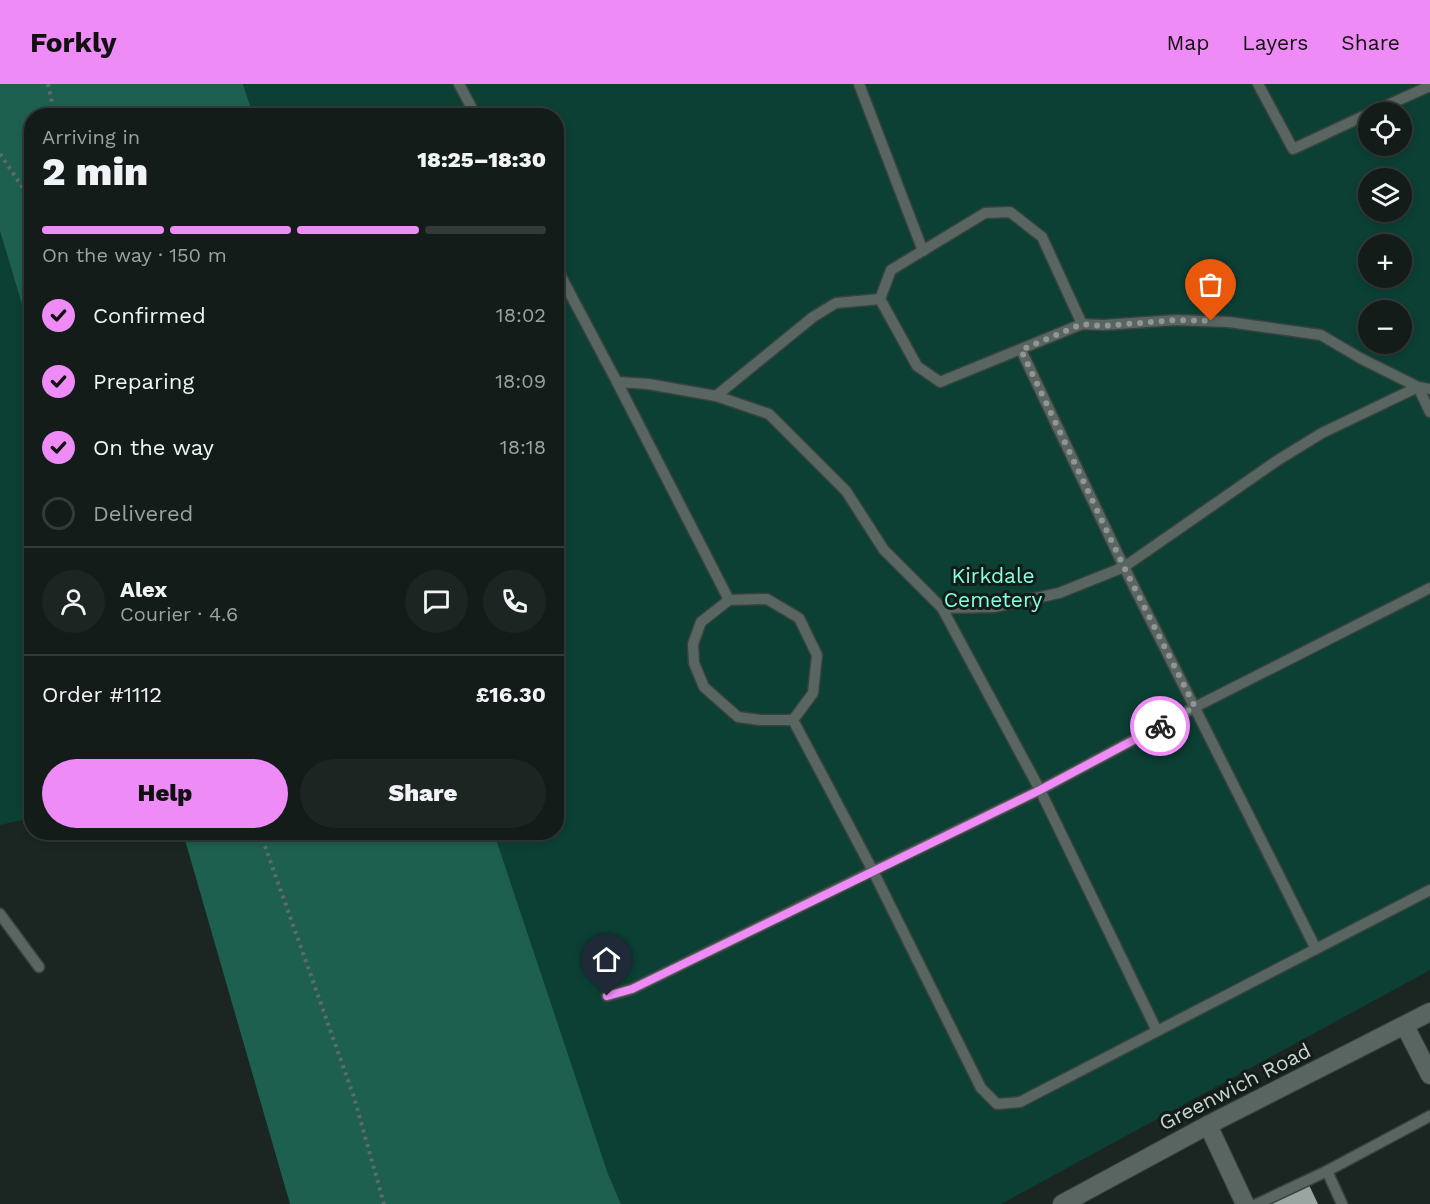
<!DOCTYPE html>
<meta charset="utf-8">
<style>
:root{--surface:#141c1a;--page:#1d2523;--text:#f1f3f6;--muted:#9da1a2;--line:#333a39;--accent:#ee8bf7}
body{margin:0;font-family:"Work Sans",sans-serif;background:var(--page);color:var(--text);height:100vh;display:flex;flex-direction:column;font-size:22px;white-space:nowrap}
*{box-sizing:border-box;margin:0}
p{font-size:20px;color:var(--muted)}
.icon{flex:none;width:33px;height:33px;fill:none;stroke:currentColor;stroke-width:2;stroke-linecap:round;stroke-linejoin:round}
.map{position:relative;flex:1;overflow:hidden}
.sheet{position:absolute;left:24px;top:24px;width:540px;height:732px;display:flex;flex-direction:column;background:var(--surface);border-radius:24px;box-shadow:0 3px 9px #0003,0 0 0 2px var(--line)}
.sheet>*{flex:none}
.controls{position:absolute;left:1358px;top:18px;display:grid;gap:12px}
.controls a{display:grid;place-items:center;width:54px;height:54px;border-radius:50%;background:var(--surface);box-shadow:0 3px 9px #0003,0 0 0 2px var(--line);font-size:30px}
.pin{position:absolute;display:grid;place-items:center;width:51px;height:51px;color:#fff;margin:-62px -26px;border-radius:50% 50% 50% 0;rotate:-45deg;box-shadow:0 0 6px #0007}
.pin .icon{rotate:45deg}
.courier{position:absolute;display:grid;place-items:center;width:60px;height:60px;margin:-30px;border:4px solid #ee8bf7;border-radius:50%;background:#fff;color:#222;box-shadow:0 2px 8px #0007}
.headline em{font-style:normal;font-weight:800}
.headline div{display:flex;flex-direction:column-reverse}
.headline{display:flex;align-items:center;justify-content:space-between;height:102px;padding:0 18px}
h1{font-size:39px;font-weight:800;line-height:45px}
.bar{display:grid;grid-template-columns:repeat(4,1fr);gap:9px 6px;align-content:center;height:72px;padding:0 18px}
.bar i{height:8px;border-radius:4px;background:var(--line)}
.bar .active{background:var(--accent)}
.bar p{grid-column:span 4}
.line{display:flex;align-items:center;gap:15px;padding:0 18px;border-top:2px solid var(--line)}
.line div{flex:1}
.round{display:grid;place-items:center;flex:none;width:63px;height:63px;border-radius:32px;background:var(--page)}
ol{padding:0 18px;list-style:none}
li{display:flex;align-items:center;gap:18px;height:66px}
li p{margin-inline-start:auto}
li .icon{padding:6px;border-radius:50%;background:var(--accent);color:#111;stroke-width:4}
li:last-child{color:var(--muted)}
li i{width:33px;height:33px;border:3px solid var(--line);border-radius:50%}
.button{display:flex;gap:12px;margin-top:auto;padding:12px 18px}
.button a{flex:1;height:69px;border-radius:36px;background:var(--accent);color:#111;font-size:24px;font-weight:800;line-height:69px;text-align:center}
.button a+a{background:var(--page);color:var(--text)}
header{display:flex;align-items:center;gap:36px;box-sizing:border-box;height:84px;padding:0 30px;background:var(--accent);color:#111}
header strong{font-size:28px}
nav{display:flex;gap:33px;margin-inline-start:auto;font-size:21px}
.map>svg:first-child{display:block}
.green{fill:#0c4035;fill-rule:evenodd}
.forest{fill:#1e6050}
.building{fill:#99a5a1}
.lines{fill:none;stroke-linecap:round;stroke-linejoin:round}
.lane-casing{stroke:#3a423f;stroke-width:13}
.street-casing{stroke:#3a423f;stroke-width:20}
.path{stroke:#616a66;stroke-width:4;stroke-dasharray:3 4.5;stroke-linecap:butt}
.lane{stroke:#596561;stroke-width:10}
.street{stroke:#596561;stroke-width:18}
.done{stroke:#8f9694;stroke-width:6;stroke-dasharray:0 10.8}
.route{stroke:#ee8bf7;stroke-width:8}
.labels{text-anchor:middle;stroke-width:6;stroke-linejoin:round;paint-order:stroke}
.park-label{font-size:21px;fill:#87fede;stroke:#121c19}
.street-label{font-size:21px;fill:#cdd3d1;stroke:#121c19}
</style>
<header>
<strong>Forkly</strong>
<nav><a>Map</a><a>Layers</a><a>Share</a></nav>
</header>
<div class="map">
<svg width="1430" height="1120" viewBox="0 0 1430 1120">
<rect width="100%" height="100%" fill="#1b2622"/>
<g class="green">
<path d="M243,0H1430V886L1001,1120H621L608,1090L494,749L556,748V32L253,31ZM1368,28H1401V62H1368ZM1368,94H1401V128H1368ZM1368,160H1401V194H1368ZM1368,226H1401V260H1368Z"/>
<path d="M0,147L32,250L31,734L0,741Z"/>
</g>
<g class="forest">
<path d="M0,0H243L253,31L32,32L31,250L0,147Z"/>
<path d="M183,749H494L608,1090L621,1120H290Z"/>
</g>
<path class="building" d="M1308,1099L1318,1120H1270L1268,1118Z"/>
<g class="lines">
<defs>
<g id="lane">
<path d="M459,0L476,32"/>
<path d="M859,0L923,167"/>
<path d="M1258,0L1293,65L1368,30"/>
<path d="M1372,28L1430,2"/>
<path d="M556,183L617,298"/>
<path d="M1082,240L1042,153L1010,128L985,129L891,186L880,215L917,282L940,298L1082,240L1103,241L1176,236L1229,238L1321,251L1360,274L1418,303L1430,305"/>
<path d="M1021,266L1124,483L1316,865"/>
<path d="M716,312L813,233L836,219L880,215"/>
<path d="M1430,328L1418,303L1322,349L1278,376L1124,483L1059,509L994,523L942,524L884,466L846,407L769,330L716,312L648,300L617,298L729,516L767,515L799,534L817,571L813,609L793,636L873,787L1040,706L1195,623L1430,504"/>
<path d="M729,516L701,538L693,560L694,579L704,603L738,633L760,636H793"/>
<path d="M942,524L1040,706L1157,947"/>
<path d="M0,830L39,883"/>
<path d="M607,912L632,905L873,787L981,1004L997,1020L1020,1018L1430,806"/>
<path d="M1257,1120L1327,1087"/>
<path d="M1342,1120L1327,1087L1430,1032"/>
</g>
<g id="street">
<path d="M1405,942L1430,991"/>
<path d="M1208,1041L1245,1120"/>
<path d="M1062,1120L1208,1041L1430,928"/>
</g>
</defs>
<use href="#lane" class="lane-casing"/>
<use href="#street" class="street-casing"/>
<g class="path">
<path d="M48,0L55,32"/>
<path d="M0,70L32,117"/>
<path d="M260,748L354,1013L384,1120"/>
</g>
<use href="#lane" class="lane"/>
<use href="#street" class="street"/>
</g>
<g class="lines">
<path class="done" d="M1160,642L1195,623L1124,483L1021,266L1082,240L1103,242L1176,236L1211,237"/>
<path class="route" d="M607,912L632,905L1040,706L1160,642"/>
</g>
<g class="labels">
<g class="park-label">
<text x="993" y="499">Kirkdale<tspan x="993" dy="24">Cemetery</tspan></text>
</g>
<g class="street-label">
<text transform="translate(1235 1003) rotate(-27)" y="7">Greenwich Road</text>
</g>
</g>
</svg>
<div class="controls">
<a><svg class="icon" aria-label="locate" viewBox="0 0 24 24"><circle cx="12" cy="12" r="6"/><path d="M12 2v4M12 18v4M2 12h4M18 12h4"/></svg></a>
<a><svg class="icon" aria-label="layers" viewBox="0 0 24 24"><path d="M12 4l9 5-9 5-9-5zM3 14l9 5 9-5"/></svg></a>
<a>+</a>
<a>−</a>
</div>
<div class="pin" style="left:1211px;top:237px;background:#ea580c"><svg class="icon" aria-label="bag" viewBox="0 0 24 24"><path d="M5 8h14l-1 12H6zM9 8a3 3 0 0 1 6 0"/></svg></div>
<div class="pin" style="left:607px;top:912px;background:#1f2937"><svg class="icon" aria-label="home" viewBox="0 0 24 24"><path d="M3 11l9-7 9 7M6 9v11h12V9"/></svg></div>
<div class="courier" style="left:1160px;top:642px"><svg class="icon" aria-label="bike" viewBox="0 0 24 24"><circle cx="6" cy="16" r="4"/><circle cx="18" cy="16" r="4"/><path d="M6 16l4-8h5l3 8M10 8l3 8H6M13 5h3"/></svg></div>
<section class="sheet">
<div class="headline"><div><h1>2 min</h1><p>Arriving in</p></div><em>18:25–18:30</em></div>
<div class="bar"><i class="active"></i><i class="active"></i><i class="active"></i><i></i><p>On the way · 150 m</p></div>
<ol>
<li><svg class="icon" aria-label="check" viewBox="0 0 24 24"><path d="M5 12l5 5 9-10"/></svg>Confirmed<p>18:02</p></li>
<li><svg class="icon" aria-label="check" viewBox="0 0 24 24"><path d="M5 12l5 5 9-10"/></svg>Preparing<p>18:09</p></li>
<li><svg class="icon" aria-label="check" viewBox="0 0 24 24"><path d="M5 12l5 5 9-10"/></svg>On the way<p>18:18</p></li>
<li><i></i>Delivered</li>
</ol>
<div class="line" style="height:108px"><a class="round"><svg class="icon" aria-label="person" viewBox="0 0 24 24"><circle cx="12" cy="8" r="4"/><path d="M4 21q1-7 8-7t8 7"/></svg></a><div><b>Alex</b><p>Courier · 4.6</p></div><a class="round"><svg class="icon" aria-label="chat" viewBox="0 0 24 24"><path d="M4 5h16v11H9l-5 4z"/></svg></a><a class="round"><svg class="icon" aria-label="phone" viewBox="0 0 24 24"><path d="M5 4h4l2 5-3 2q2 4 5 5l2-3 5 2v4C11 20 4 13 5 4z"/></svg></a></div>
<div class="line" style="height:78px"><div>Order #1112</div><b>£16.30</b></div>
<div class="button"><a>Help</a><a>Share</a></div>
</section>
</div>
